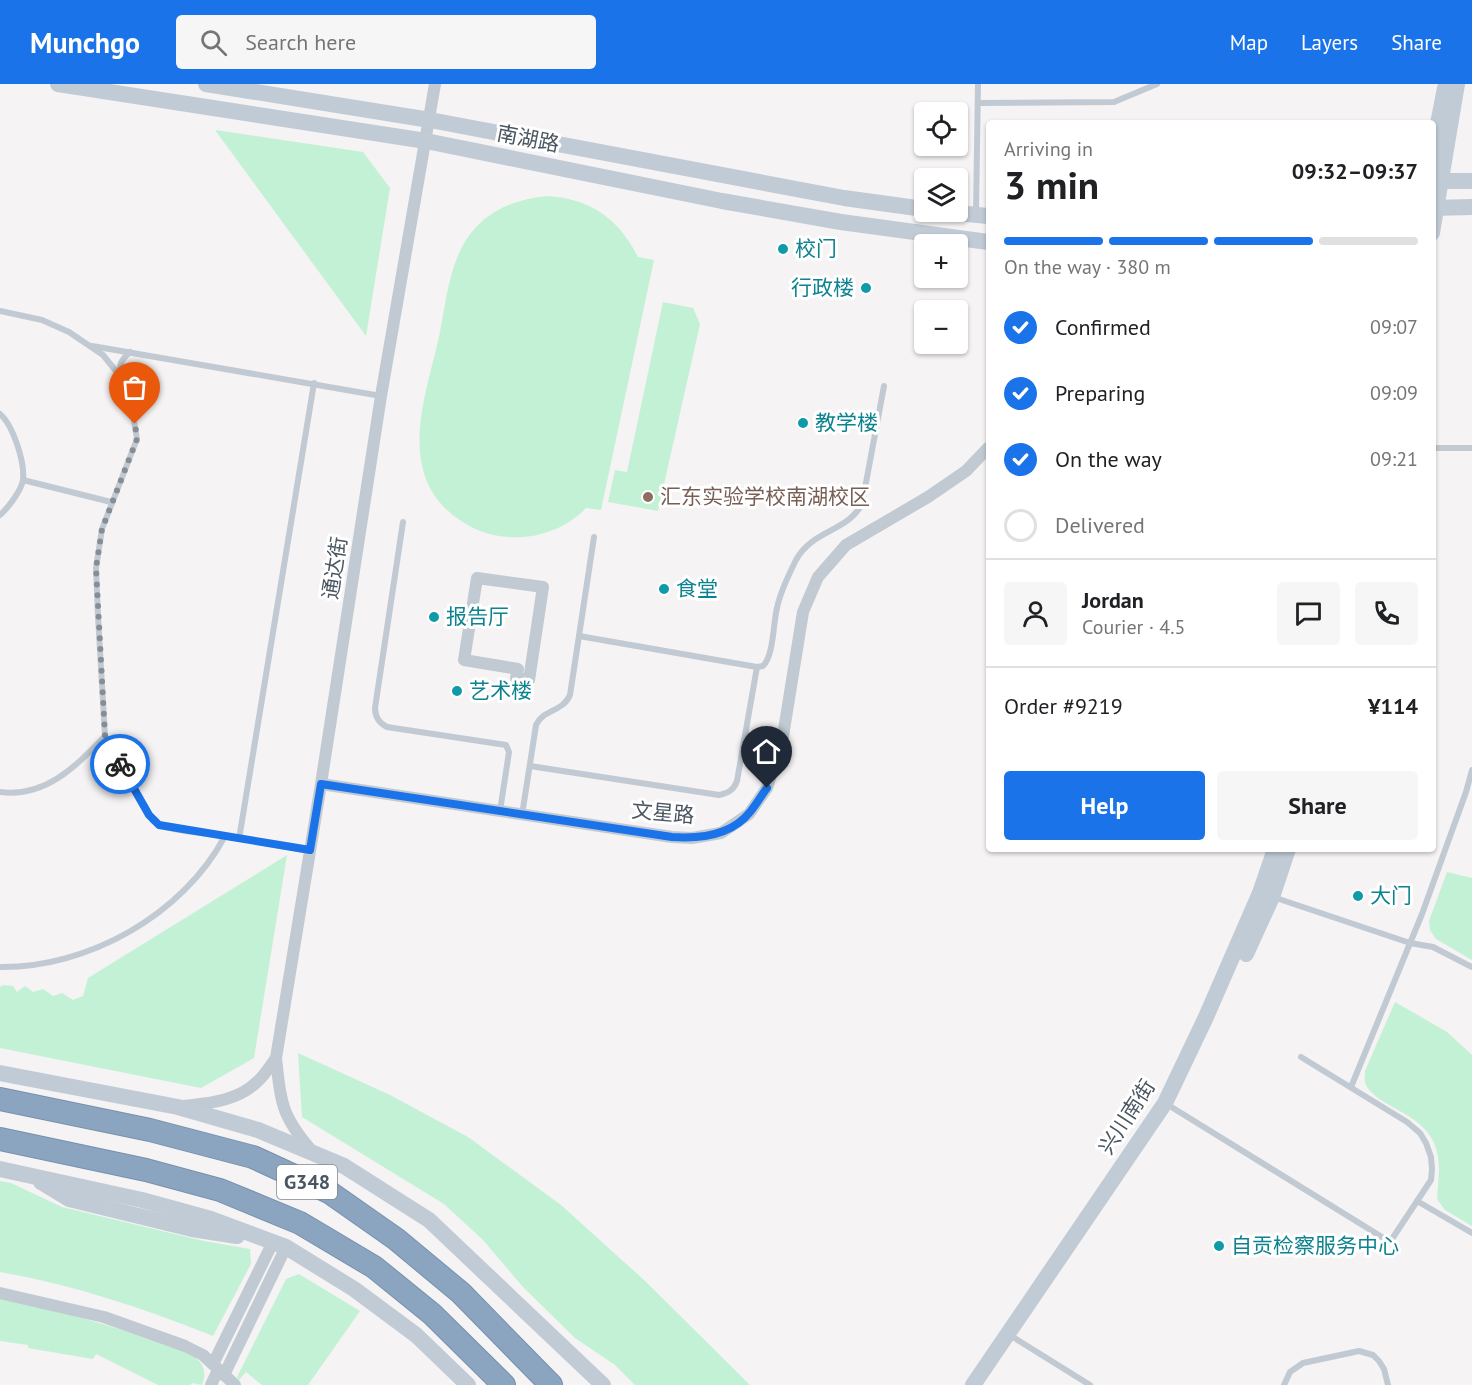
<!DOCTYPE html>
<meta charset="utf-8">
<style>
:root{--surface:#fff;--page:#f6f6f6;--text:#202124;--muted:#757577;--line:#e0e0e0;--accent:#1a73e8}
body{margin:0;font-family:"PT Sans","Noto Sans SC",sans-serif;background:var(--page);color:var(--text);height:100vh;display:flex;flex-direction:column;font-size:22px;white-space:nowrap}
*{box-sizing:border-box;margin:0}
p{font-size:20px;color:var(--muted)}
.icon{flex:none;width:33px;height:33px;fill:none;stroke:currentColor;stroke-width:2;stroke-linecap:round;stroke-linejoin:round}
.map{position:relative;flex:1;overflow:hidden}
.side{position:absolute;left:986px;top:36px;width:450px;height:732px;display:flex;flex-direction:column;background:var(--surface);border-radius:6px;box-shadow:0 2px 4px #0004}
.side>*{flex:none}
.fabs{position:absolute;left:914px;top:18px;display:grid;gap:12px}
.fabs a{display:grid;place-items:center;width:54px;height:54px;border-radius:6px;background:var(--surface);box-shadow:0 2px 4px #0004;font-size:30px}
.pin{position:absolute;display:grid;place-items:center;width:51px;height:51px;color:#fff;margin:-62px -26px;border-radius:50% 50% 50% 0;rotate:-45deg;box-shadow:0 0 6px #0007}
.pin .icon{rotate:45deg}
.courier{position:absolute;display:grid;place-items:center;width:60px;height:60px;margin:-30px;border:4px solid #1a73e8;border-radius:50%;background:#fff;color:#222;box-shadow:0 2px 8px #0007}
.headline em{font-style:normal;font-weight:700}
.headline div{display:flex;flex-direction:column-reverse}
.headline{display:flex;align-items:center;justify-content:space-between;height:102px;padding:0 18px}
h1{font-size:39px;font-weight:700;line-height:45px}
.bar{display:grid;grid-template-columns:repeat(4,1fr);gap:9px 6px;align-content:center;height:72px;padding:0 18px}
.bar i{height:8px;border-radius:4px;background:var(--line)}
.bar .selected{background:var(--accent)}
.bar p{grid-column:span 4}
.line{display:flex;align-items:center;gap:15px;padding:0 18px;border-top:2px solid var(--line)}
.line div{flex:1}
.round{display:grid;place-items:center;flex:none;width:63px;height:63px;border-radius:6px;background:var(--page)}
ol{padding:0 18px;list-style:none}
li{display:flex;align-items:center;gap:18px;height:66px}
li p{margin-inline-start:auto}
li .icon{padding:6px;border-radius:50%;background:var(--accent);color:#fff;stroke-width:4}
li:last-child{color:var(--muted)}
li i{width:33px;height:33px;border:3px solid var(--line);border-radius:50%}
.button{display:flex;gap:12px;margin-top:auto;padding:12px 18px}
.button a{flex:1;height:69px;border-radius:6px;background:var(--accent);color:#fff;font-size:24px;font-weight:700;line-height:69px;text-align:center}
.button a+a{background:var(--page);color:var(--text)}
header{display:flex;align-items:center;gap:36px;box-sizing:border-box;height:84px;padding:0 30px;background:var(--accent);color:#fff}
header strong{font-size:28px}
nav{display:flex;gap:33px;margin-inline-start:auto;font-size:21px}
.search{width:420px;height:54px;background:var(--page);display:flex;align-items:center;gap:15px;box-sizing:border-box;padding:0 21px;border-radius:6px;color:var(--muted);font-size:22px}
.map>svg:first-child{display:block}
.green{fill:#c3f1d5}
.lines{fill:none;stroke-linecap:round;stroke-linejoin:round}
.highway-casing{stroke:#7690ad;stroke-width:24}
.lane{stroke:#c1cad2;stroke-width:6}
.street{stroke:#c1cad2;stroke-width:12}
.secondary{stroke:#c1cbd6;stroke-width:16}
.highway{stroke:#8ba5c1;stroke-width:22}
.done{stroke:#868d94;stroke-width:6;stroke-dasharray:0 10.8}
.route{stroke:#1a73e8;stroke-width:8}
.culture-dot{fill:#0f9aa8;stroke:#fff;stroke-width:2}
.education-dot{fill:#8d6e63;stroke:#fff;stroke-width:2}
.labels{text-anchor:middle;stroke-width:6;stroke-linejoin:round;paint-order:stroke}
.shield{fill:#fff;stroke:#808990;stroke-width:1.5}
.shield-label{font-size:20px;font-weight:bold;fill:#4a5661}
.street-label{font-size:21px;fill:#4a5661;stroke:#fff}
.culture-label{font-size:21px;fill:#0d838f;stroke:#fff;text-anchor:start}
.education-label{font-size:21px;fill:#785e54;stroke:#fff;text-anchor:start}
</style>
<header>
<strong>Munchgo</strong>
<div class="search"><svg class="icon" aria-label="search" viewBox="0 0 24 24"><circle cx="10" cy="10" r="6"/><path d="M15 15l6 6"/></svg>Search here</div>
<nav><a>Map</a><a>Layers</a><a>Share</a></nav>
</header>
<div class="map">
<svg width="1472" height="1301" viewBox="0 0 1472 1301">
<rect width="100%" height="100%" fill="#f5f3f3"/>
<g class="green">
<path d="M215,46L363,68L390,104L366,252Z"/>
<path d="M547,112C591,115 618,134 638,173L654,176L601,426L586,424C566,445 537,455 508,453C488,452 470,444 454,432C396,387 426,311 439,253C446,219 449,177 471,149C490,125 517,115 547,112Z"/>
<path d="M663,218L693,224L700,240L658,427L608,418L615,386L627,388Z"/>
<path d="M287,771L254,974L201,1004L0,964V903L3,901L13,902L17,908L25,902L33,908L43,905L53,912L62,909L73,916L83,912L88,894Z"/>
<path d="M1447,788L1472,794V876L1436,855L1430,846L1429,837Z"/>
<path d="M1395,918L1447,948L1472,971V1142L1445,1126L1437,1115C1438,1095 1442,1078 1434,1059C1421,1028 1377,1023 1366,1001C1364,997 1365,992 1365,987Z"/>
<path d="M298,969L390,1011L468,1053L561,1121L644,1196L750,1301H635L615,1281L575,1254L523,1203L483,1156L444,1120L302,1033Z"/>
<path d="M0,1097L11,1099L62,1123L204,1157L250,1165L251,1180L213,1252C143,1224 74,1201 0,1188Z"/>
<path d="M299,1190L360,1227L308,1301H262L246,1288L239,1296L237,1293L286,1195Z"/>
<path d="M0,1215C56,1225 111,1241 164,1261C175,1265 190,1267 198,1276C205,1282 206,1292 202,1301L192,1299L190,1301H158L96,1270L93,1275L28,1264V1261L0,1257Z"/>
</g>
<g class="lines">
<defs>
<g id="highway">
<path d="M0,1015L150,1046L253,1073L329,1108L396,1155L461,1209L551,1301"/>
<path d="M0,1055L146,1086L220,1106L300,1139L374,1183L432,1230L504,1301"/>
</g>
</defs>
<use href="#highway" class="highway-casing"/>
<g class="lane">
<path d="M978,19L1114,18L1157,0"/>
<path d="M976,128L978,0"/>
<path d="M0,227L42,236L69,248L103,271L120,292L129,308L137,355L102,445L96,484L98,532L105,652L153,737C169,748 205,749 225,752"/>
<path d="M92,262L381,312"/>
<path d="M120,292C119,280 121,276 130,268"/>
<path d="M0,330C13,341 25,378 23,396C21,407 8,424 0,431"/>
<path d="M1432,364H1472"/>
<path d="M23,396L111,418"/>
<path d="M403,438L375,624C375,633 379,639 387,643L506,661L509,668L500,727"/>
<path d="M579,552L757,583L763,582C774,571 773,539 777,524C780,508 789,490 796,476C812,446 847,448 862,420L884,302"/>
<path d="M530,682L719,711C728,709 734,706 737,697L757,583"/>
<path d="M0,708C46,714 76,682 105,652"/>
<path d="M522,731L536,641C543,625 563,628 570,611L594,453"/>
<path d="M239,755L314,299"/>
<path d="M1273,813L1410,859L1433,863L1472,883"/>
<path d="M0,883C88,884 183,831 225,752L310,767"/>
<path d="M1351,1003L1422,830L1466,708L1472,686"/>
<path d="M1173,1024L1390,1158L1431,1096L1432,1085L1431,1073L1426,1059L1420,1049L1407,1038L1301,973"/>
<path d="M1417,1117L1472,1149"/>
<path d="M1016,1255L1090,1301"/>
<path d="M1284,1301L1290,1288L1303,1279L1359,1267L1373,1271L1379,1277L1384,1285L1388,1301"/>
</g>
<g class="street">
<path d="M477,494L543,503L529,596L516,594L518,585L464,576Z"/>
<path d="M321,700L672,753L692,754L721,749L749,730L767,704L783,652L803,528L818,493L846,461L928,413L966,387L988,364"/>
<path d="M276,974L321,700L381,312L435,0"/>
<path d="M184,1022C210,1019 238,1017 258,997C265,991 270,982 276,974C281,1019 281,1031 311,1066"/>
<path d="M0,1209L104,1233L185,1262L203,1271L235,1301"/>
<path d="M213,1280L273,1158"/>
<path d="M224,1291L286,1163"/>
<path d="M211,1301L218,1286"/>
</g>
<g class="secondary">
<path d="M58,0L426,57L722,117L841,138L988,158"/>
<path d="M206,0L430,36L844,114L924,125"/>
<path d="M1432,70L1445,4"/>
<path d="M1432,97H1472"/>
<path d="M1432,124L1472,123"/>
<path d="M946,128L988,132"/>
<path d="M1432,149L1457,0"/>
<path d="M1246,870L1272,813L1288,765"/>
<path d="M0,989L178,1023L258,1046L344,1082L429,1136L603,1301"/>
<path d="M0,1085L142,1116L211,1135L286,1163L354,1205L416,1251L468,1301"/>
<path d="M41,1098L69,1115L192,1145L237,1152"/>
<path d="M973,1301L1165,1019L1206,933L1260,809L1275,765"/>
</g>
<use href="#highway" class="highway"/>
</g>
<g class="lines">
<path class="done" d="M120,680L105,652L96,484L102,445L137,355L135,340"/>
<path class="route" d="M120,680L149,731L159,741L310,766L321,700L672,753C700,755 731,752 750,728C756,721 761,712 767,704"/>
</g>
<g class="culture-dot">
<circle cx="783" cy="165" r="6"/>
<circle cx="866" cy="204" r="6"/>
<circle cx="803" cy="339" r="6"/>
<circle cx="664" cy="505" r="6"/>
<circle cx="434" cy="533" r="6"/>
<circle cx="457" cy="607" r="6"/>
<circle cx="1358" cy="812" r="6"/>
<circle cx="1219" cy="1162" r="6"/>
</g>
<circle class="education-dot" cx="648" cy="413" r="6"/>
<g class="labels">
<rect class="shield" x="277" y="1081" width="60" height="34" rx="4.5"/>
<g class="shield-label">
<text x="307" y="1105">G348</text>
</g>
<g class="street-label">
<text transform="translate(528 55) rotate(11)" y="7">南湖路</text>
<text transform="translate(335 484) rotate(-81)" y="7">通达街</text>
<text transform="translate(663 729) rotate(5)" y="7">文星路</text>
<text transform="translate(1127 1033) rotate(-57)" y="7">兴川南街</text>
</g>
<g class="culture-label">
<text x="795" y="172">校门</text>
<text x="854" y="211" text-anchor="end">行政楼</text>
<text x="815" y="346">教学楼</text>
<text x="676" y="512">食堂</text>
<text x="446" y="540">报告厅</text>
<text x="469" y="614">艺术楼</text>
<text x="1370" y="819">大门</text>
<text x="1231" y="1169">自贡检察服务中心</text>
</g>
<g class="education-label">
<text x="660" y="420">汇东实验学校南湖校区</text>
</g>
</g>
</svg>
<div class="fabs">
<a><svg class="icon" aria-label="locate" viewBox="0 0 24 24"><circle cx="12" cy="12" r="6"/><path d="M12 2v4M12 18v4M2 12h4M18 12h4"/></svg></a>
<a><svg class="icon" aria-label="layers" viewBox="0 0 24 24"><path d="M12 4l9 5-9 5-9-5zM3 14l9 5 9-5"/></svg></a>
<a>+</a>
<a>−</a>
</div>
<div class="pin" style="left:135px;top:340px;background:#ea580c"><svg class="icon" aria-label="bag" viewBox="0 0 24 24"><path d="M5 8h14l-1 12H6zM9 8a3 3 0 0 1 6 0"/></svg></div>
<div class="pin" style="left:767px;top:704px;background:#1f2937"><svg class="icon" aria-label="home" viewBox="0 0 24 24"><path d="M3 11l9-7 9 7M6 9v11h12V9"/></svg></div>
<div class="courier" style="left:120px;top:680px"><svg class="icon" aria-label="bike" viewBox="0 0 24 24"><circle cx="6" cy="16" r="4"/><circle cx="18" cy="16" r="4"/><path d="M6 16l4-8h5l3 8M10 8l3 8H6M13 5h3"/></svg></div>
<section class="side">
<div class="headline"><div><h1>3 min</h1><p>Arriving in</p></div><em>09:32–09:37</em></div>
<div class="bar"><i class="selected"></i><i class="selected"></i><i class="selected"></i><i></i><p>On the way · 380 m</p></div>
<ol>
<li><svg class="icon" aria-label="check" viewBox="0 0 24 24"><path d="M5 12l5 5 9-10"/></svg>Confirmed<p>09:07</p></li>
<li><svg class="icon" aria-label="check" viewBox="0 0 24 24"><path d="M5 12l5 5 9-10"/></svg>Preparing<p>09:09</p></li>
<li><svg class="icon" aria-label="check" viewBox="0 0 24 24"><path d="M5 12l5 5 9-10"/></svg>On the way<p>09:21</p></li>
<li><i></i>Delivered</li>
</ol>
<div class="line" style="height:108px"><a class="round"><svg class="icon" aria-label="person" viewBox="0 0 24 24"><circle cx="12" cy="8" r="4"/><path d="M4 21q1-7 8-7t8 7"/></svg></a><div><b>Jordan</b><p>Courier · 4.5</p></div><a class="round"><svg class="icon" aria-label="chat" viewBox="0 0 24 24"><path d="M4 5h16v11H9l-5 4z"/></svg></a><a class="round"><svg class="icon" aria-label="phone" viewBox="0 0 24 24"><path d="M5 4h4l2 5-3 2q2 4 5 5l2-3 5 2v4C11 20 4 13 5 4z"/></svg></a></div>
<div class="line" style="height:78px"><div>Order #9219</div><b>¥114</b></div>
<div class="button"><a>Help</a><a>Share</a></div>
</section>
</div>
